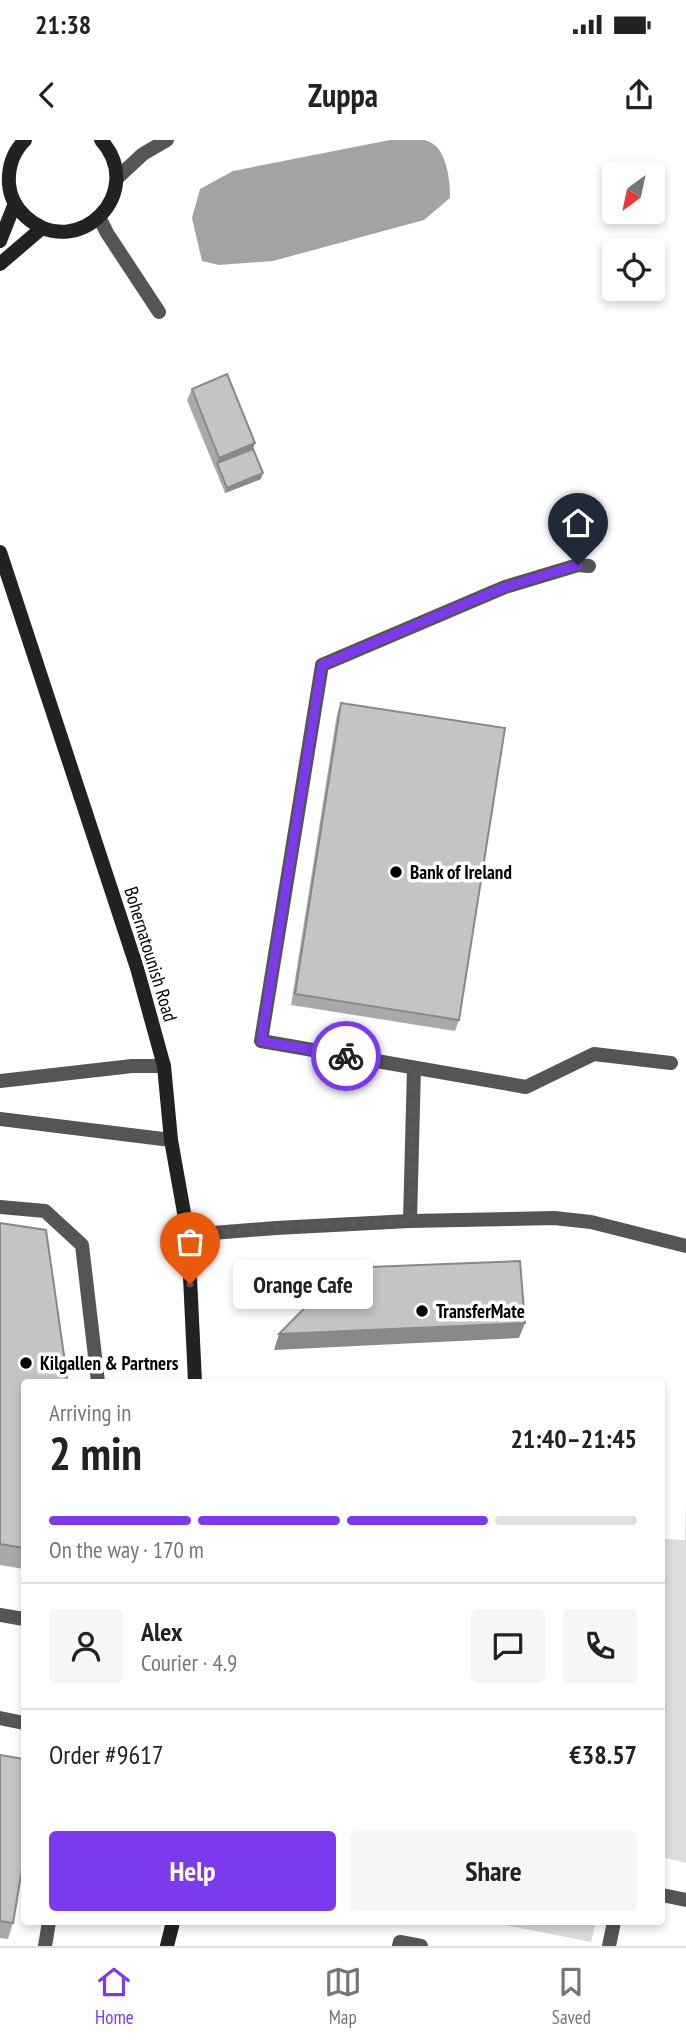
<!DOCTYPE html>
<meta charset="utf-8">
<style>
:root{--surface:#fff;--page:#f6f6f6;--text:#222;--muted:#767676;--line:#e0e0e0;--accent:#7c3aed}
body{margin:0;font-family:"PT Sans Narrow",sans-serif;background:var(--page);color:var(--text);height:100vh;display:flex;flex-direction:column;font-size:26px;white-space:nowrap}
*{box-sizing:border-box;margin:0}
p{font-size:23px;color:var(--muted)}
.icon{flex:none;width:38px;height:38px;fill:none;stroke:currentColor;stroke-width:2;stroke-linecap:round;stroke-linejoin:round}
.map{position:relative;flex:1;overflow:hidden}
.sheet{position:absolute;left:21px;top:1239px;width:644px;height:546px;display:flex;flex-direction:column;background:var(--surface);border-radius:7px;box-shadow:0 4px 10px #0003}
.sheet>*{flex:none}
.needle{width:46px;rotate:213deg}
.buttons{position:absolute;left:602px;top:21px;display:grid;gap:14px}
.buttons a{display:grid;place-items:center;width:63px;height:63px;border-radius:7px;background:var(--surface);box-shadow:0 4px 10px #0003;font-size:35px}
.pin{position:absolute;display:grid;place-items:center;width:60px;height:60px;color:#fff;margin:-72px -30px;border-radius:50% 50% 50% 0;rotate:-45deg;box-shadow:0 0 7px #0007}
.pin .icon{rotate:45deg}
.courier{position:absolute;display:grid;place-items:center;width:70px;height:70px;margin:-35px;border:5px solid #7c3aed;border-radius:50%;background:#fff;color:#222;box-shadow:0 2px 9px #0007}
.bubble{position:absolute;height:49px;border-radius:7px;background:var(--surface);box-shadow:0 4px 10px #0003;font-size:23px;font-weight:600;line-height:49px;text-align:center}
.head em{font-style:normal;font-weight:600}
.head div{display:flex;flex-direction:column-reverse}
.head{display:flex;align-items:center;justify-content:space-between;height:119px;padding:0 28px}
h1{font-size:46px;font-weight:600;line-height:52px}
.bar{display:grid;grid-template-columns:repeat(4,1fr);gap:10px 7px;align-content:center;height:84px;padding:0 28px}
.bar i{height:9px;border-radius:5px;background:var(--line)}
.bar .active{background:var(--accent)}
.bar p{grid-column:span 4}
.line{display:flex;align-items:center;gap:18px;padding:0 28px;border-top:2px solid var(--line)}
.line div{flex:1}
.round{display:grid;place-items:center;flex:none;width:74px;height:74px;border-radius:7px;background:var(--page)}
.cta{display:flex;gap:14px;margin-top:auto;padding:14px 28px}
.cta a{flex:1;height:80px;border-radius:7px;background:var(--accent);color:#fff;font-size:28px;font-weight:600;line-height:80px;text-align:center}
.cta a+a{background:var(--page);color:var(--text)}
.status{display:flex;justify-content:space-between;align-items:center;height:49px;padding:0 35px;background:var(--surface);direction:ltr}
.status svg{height:19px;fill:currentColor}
header{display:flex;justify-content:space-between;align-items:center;height:91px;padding:0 28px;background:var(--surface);font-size:32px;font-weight:600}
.menu{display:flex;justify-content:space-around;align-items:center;height:98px;border-top:2px solid var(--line);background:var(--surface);font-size:19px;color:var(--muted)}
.menu a{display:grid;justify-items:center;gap:4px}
.menu .active{color:var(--accent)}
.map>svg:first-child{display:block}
.green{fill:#dcdcdc}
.water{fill:#a3a3a3}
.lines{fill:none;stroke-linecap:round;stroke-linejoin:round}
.lane{stroke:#555;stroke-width:14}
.secondary{stroke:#222;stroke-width:14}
.wall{fill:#a9a9a9}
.shaded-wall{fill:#898989}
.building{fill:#c4c4c4;stroke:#898989;stroke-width:2}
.done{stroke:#595959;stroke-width:7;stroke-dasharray:0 12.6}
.route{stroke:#7c3aed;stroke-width:9}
.poi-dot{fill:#000;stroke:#fff;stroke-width:2.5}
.labels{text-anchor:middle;stroke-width:7;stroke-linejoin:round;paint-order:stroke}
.poi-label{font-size:19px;font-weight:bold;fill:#000;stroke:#fff;text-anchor:start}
.street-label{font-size:19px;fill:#000;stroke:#fff}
</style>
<div class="status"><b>21:38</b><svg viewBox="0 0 49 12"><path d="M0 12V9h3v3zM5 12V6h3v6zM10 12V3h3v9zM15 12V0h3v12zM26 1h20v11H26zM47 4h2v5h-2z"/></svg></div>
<header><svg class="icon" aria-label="back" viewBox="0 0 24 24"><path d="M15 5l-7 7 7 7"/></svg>Zuppa<svg class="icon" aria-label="share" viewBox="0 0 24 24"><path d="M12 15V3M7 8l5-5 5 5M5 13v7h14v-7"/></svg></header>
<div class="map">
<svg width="686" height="1806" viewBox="0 0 686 1806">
<rect width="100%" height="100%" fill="#fff"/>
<g class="green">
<path d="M686,1360V1723L662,1717V1399L685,1400Z"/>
<path d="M490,1782H596L591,1802Z"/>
</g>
<path class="water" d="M390,0C401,0 414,0 424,0C447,4 450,40 450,58L424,80L273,121L219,125L202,121L192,78L200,49L233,31Z"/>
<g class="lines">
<g class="lane">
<path d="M117,38L143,14L167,0"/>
<path d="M99,77L107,93L159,172"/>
<path d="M589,426L578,425L505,447L322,525L261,901L526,947L594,914L671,923"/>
<path d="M0,941L132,926H164"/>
<path d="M0,979L171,1000"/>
<path d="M0,1067L45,1071L82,1105L98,1242"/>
<path d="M410,1081L414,928"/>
<path d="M188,1095L276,1088L410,1081L554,1078L591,1082L686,1106"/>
<path d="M0,1475L24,1479"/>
<path d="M0,1578L24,1583"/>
<path d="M662,1755L686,1760"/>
<path d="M45,1806L49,1782"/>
<path d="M399,1806L400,1802L421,1806"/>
<path d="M609,1806L614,1782"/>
</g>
<g class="secondary">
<path d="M25,0C13,12 8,28 9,44C10,57 17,69 26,77C77,123 148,52 101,0"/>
<path d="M0,101L15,63"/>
<path d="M0,124L42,88"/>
<path d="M0,412L137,828L164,926L171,1000L188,1095L195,1242"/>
<path d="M167,1806L173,1782"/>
</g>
</g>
<g class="wall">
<path d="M192,249L253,309L261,339L225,353L187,260Z"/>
<path d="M341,563L459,880L455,891L291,865L337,574Z"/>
<path d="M0,1083L24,1242V1429L0,1425Z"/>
<path d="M0,1615L13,1783L8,1799L0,1798Z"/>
</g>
<g class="shaded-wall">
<path d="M255,303L251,315L217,323L219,318Z"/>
<path d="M263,333L261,339L225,353L227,348Z"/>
<path d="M525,1183L519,1198L274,1210L279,1194Z"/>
</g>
<g class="building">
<path d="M227,234L255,303L219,318L192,249Z"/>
<path d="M253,309L263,333L227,348L217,323Z"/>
<path d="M341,563L505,588L459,880L295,854Z"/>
<path d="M0,1083L46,1090L67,1236L66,1242H24V1408L0,1404Z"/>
<path d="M520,1121L525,1183L279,1194L344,1128Z"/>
<path d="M0,1615L24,1619V1717L13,1783L0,1781Z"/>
</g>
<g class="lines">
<path class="done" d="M190,1144L188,1095L276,1087L410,1081L414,928L346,916"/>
<path class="route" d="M346,916L261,901L322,525L505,447L578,425"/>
</g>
<g class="poi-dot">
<circle cx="396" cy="732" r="7"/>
<circle cx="422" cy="1171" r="7"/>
<circle cx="26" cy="1223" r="7"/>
</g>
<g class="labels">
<g class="poi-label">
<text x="410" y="739">Bank of Ireland</text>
<text x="436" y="1178">TransferMate</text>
<text x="40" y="1230">Kilgallen &amp; Partners</text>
</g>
<g class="street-label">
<text transform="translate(151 814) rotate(73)" y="7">Bohernatounish Road</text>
</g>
</g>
</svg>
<div class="buttons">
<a><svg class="needle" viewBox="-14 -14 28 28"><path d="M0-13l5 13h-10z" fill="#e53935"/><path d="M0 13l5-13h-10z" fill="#767676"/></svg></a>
<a><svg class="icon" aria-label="locate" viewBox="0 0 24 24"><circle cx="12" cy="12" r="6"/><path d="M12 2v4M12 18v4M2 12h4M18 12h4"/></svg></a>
</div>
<div class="pin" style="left:190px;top:1144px;background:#ea580c"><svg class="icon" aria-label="bag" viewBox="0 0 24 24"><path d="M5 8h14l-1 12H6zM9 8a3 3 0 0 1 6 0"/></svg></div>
<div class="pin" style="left:578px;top:425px;background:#1f2937"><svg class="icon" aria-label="home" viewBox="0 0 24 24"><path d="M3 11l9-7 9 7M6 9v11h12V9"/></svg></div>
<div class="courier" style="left:346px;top:916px"><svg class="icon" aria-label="bike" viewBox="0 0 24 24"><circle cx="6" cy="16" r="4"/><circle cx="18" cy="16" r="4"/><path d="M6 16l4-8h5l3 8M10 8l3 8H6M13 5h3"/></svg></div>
<div class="bubble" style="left:233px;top:1120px;width:140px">Orange Cafe</div>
<section class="sheet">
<div class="head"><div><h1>2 min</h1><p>Arriving in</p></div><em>21:40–21:45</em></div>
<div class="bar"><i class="active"></i><i class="active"></i><i class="active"></i><i></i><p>On the way · 170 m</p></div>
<div class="line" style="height:126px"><a class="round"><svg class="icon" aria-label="person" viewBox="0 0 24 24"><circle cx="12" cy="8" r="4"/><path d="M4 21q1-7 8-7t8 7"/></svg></a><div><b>Alex</b><p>Courier · 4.9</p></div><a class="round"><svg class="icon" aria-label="chat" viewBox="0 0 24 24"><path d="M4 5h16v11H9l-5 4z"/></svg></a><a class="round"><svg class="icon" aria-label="phone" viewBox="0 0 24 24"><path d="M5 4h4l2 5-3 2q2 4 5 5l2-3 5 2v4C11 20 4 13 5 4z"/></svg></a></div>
<div class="line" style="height:91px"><div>Order #9617</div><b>€38.57</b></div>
<div class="cta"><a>Help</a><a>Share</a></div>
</section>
</div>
<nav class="menu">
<a class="active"><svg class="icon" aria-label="home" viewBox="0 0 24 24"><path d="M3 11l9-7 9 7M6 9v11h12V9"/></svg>Home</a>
<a><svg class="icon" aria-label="map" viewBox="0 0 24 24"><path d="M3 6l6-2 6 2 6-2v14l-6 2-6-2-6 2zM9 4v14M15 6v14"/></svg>Map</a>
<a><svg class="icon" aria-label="saved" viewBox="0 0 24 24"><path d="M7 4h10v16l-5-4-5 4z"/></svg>Saved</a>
</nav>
